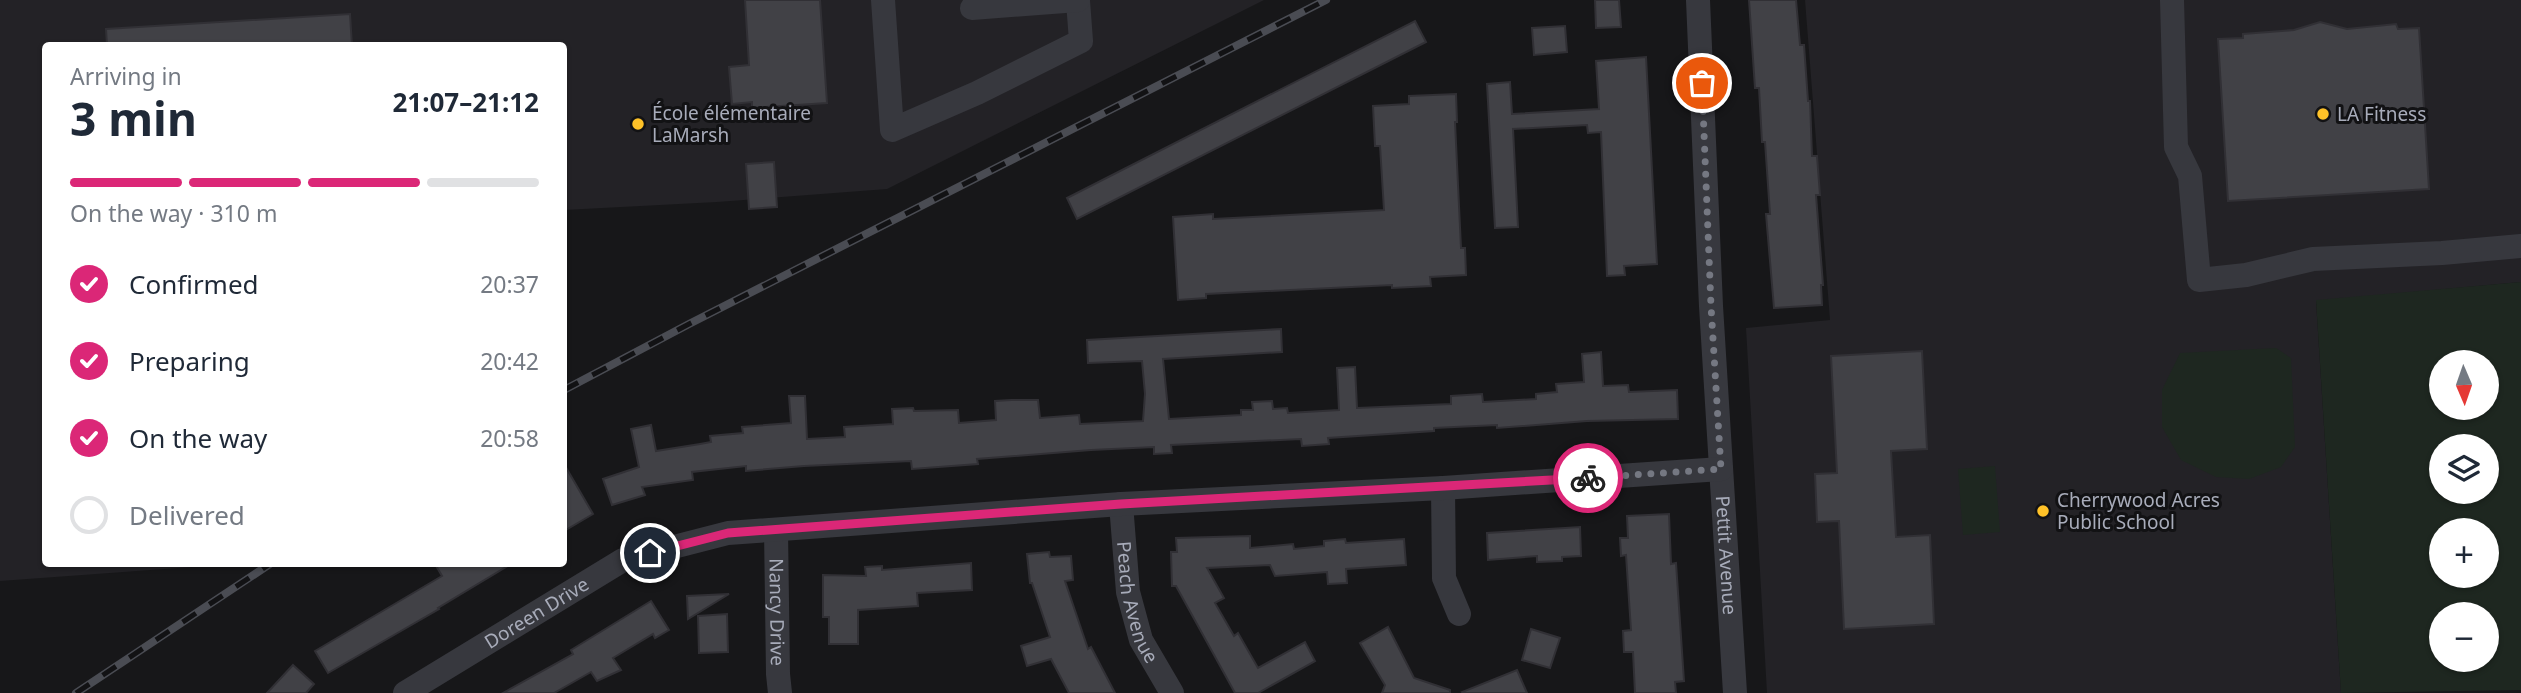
<!DOCTYPE html>
<meta charset="utf-8">
<style>
:root{--surface:#fff;--page:#f6f6f7;--text:#1f2937;--muted:#747a83;--line:#e0e1e3;--accent:#db2777}
body{margin:0;font-family:"Noto Sans",sans-serif;background:var(--page);color:var(--text);height:100vh;display:flex;flex-direction:column;font-size:26px;white-space:nowrap}
*{box-sizing:border-box;margin:0}
p{font-size:23px;color:var(--muted)}
.icon{flex:none;width:38px;height:38px;fill:none;stroke:currentColor;stroke-width:2;stroke-linecap:round;stroke-linejoin:round}
.map{position:relative;flex:1;overflow:hidden}
.details{position:absolute;left:42px;top:42px;width:525px;height:525px;display:flex;flex-direction:column;background:var(--surface);border-radius:7px;box-shadow:0 2px 5px #0004}
.details>*{flex:none}
.needle{width:46px;rotate:178deg}
.controls{position:absolute;left:2429px;top:350px;display:grid;gap:14px}
.controls a{display:grid;place-items:center;width:70px;height:70px;border-radius:50%;background:var(--surface);box-shadow:0 2px 5px #0004;font-size:35px}
.pin{position:absolute;display:grid;place-items:center;width:60px;height:60px;color:#fff;margin:-30px;border:4px solid #fff;border-radius:50%;box-shadow:0 2px 7px #0007}
.courier{position:absolute;display:grid;place-items:center;width:70px;height:70px;margin:-35px;border:5px solid #db2777;border-radius:50%;background:#fff;color:#222;box-shadow:0 2px 9px #0007}
.summary em{font-style:normal;font-weight:700}
.summary div{display:flex;flex-direction:column-reverse}
.summary{display:flex;align-items:center;justify-content:space-between;height:119px;padding:0 28px}
h1{font-size:46px;font-weight:700;line-height:52px}
.bar{display:grid;grid-template-columns:repeat(4,1fr);gap:10px 7px;align-content:center;height:84px;padding:0 28px}
.bar i{height:9px;border-radius:5px;background:var(--line)}
.bar .active{background:var(--accent)}
.bar p{grid-column:span 4}
ol{padding:0 28px;list-style:none}
li{display:flex;align-items:center;gap:21px;height:77px}
li p{margin-inline-start:auto}
li .icon{padding:7px;border-radius:50%;background:var(--accent);color:#fff;stroke-width:4}
li:last-child{color:var(--muted)}
li i{width:38px;height:38px;border:4px solid var(--line);border-radius:50%}
.map>svg:first-child{display:block}
.built{fill:#232226}
.green{fill:#1e2720;fill-rule:evenodd}
.building{fill:#414146;stroke:#313035;stroke-width:2}
.lines{fill:none;stroke-linecap:round;stroke-linejoin:round}
.minor{stroke:#37383e;stroke-width:24}
.rail-casing{stroke:#4a4c53;stroke-width:8}
.rail{stroke:#121214;stroke-width:5;stroke-dasharray:16;stroke-linecap:butt}
.done{stroke:#757882;stroke-width:7;stroke-dasharray:0 12.6}
.route{stroke:#db2777;stroke-width:9}
.poi-dot{fill:#ffc228;stroke:#121214;stroke-width:2.5}
.labels{text-anchor:middle;stroke-width:6;stroke-linejoin:round;paint-order:stroke}
.poi-label{font-size:19px;fill:#a8acba;stroke:#121214;text-anchor:start}
.street-label{font-size:19px;fill:#a8acba;stroke:#121214}
</style>
<div class="map">
<svg width="2521" height="693" viewBox="0 0 2521 693">
<rect width="100%" height="100%" fill="#171719"/>
<g class="built">
<path d="M0,0H1264L887,189L717,202L564,210V46H46V564H233L0,581Z"/>
<path d="M1805,0H2521V282L2316,301L2341,693H1767L1746,328L1830,320Z"/>
</g>
<g class="green">
<path d="M2521,282V690L2341,693L2316,300ZM2441,362H2487V408H2441ZM2487,446V492H2441V446ZM2441,530H2487V576H2441ZM2441,614H2487V660H2441Z"/>
<path d="M2276,348L2291,358L2295,447L2281,467L2249,479L2216,477L2181,460L2162,427V390L2180,353Z"/>
<path d="M1995,466L2000,532L1963,535L1958,469Z"/>
</g>
<g class="building">
<path d="M745,0H820L827,103L752,108V102L732,104L729,67L749,65Z"/>
<path d="M1595,0H1619L1621,27L1596,28Z"/>
<path d="M1749,0H1796L1800,45H1804L1808,101H1810L1812,156H1817L1820,195H1816L1823,285H1821L1822,305L1774,308L1766,214H1770L1765,142H1762L1759,88H1755Z"/>
<path d="M350,14L352,46H107L106,29Z"/>
<path d="M1415,21L1426,42L1077,219L1067,198Z"/>
<path d="M2320,22L2347,29L2396,24L2398,29L2419,28L2429,189L2228,201L2218,39L2243,38V34L2294,30Z"/>
<path d="M1565,26L1567,52L1534,55L1532,28Z"/>
<path d="M1646,57L1657,264L1624,266L1625,275L1607,276L1601,132L1588,133L1587,125L1513,129L1518,227L1495,228L1487,84L1510,82L1512,114L1599,109L1596,61Z"/>
<path d="M1456,94L1457,122H1455L1461,248H1465L1466,275L1430,277L1431,286L1392,288V285L1206,294V298L1178,300L1173,217L1213,214V219L1384,210L1380,146H1375L1373,106L1409,104V96Z"/>
<path d="M774,162L777,207L749,209L746,164Z"/>
<path d="M1281,329L1282,352L1163,359L1169,419L1241,415V410H1253L1252,402L1272,401L1273,409L1287,408L1288,413L1339,410L1337,368L1355,367L1357,408L1451,404V396L1482,394L1483,402L1536,399V394L1557,392L1556,384L1584,382L1582,354L1601,352L1603,386L1628,385L1629,392L1677,390L1678,419L1587,421L1497,428V425L1434,428V431L1328,438L1329,444L1302,446L1301,439L1171,445L1172,453L1154,454V447L1091,450L977,459L978,464L912,469L911,461L804,466L746,471V466L692,472L693,480L642,487L645,495L612,505L603,479L639,467L631,429L651,425L656,451L700,444L711,442L710,436L743,433L742,427L791,423L789,396H805L807,439L845,437L844,427L893,424L892,409L913,408L914,411L958,410L959,423L996,420L995,401L1011,400H1038L1040,418L1079,415L1080,424L1143,421L1145,394L1142,361L1088,363L1087,340Z"/>
<path d="M1922,351L1927,449L1891,451L1896,537L1930,535L1934,624L1844,629L1839,521L1817,522L1815,474L1837,473L1831,356Z"/>
<path d="M564,464L593,514L564,531Z"/>
<path d="M1669,514L1671,564L1676,563L1684,681L1675,682L1676,693H1635L1633,652H1624L1623,631L1631,630L1626,555L1621,556L1620,538H1628L1627,516Z"/>
<path d="M1580,527L1581,556L1562,557V561L1537,562V556L1488,560L1487,533Z"/>
<path d="M1250,536V548L1293,544L1294,549L1324,546V541L1345,539L1346,543L1404,539L1406,565L1346,569L1347,583L1328,584L1327,572L1275,576L1270,565L1207,568L1224,598L1215,603L1234,636L1238,633L1258,668L1305,642L1315,661L1258,693H1235L1176,586H1172L1171,552H1177L1176,538Z"/>
<path d="M1049,552L1050,557L1071,556L1073,580L1065,581L1088,649L1091,647L1115,693H1069L1051,659L1027,666L1021,646L1050,637L1032,583H1030L1027,554Z"/>
<path d="M971,563L972,590L917,593L918,606L858,610V644H829V617H823V575L866,576L865,567L882,566V570Z"/>
<path d="M435,564H511L438,608L439,609L328,673L315,651L442,576Z"/>
<path d="M729,594L688,619L687,596Z"/>
<path d="M651,601L669,630L655,638L653,634L613,658L621,670L597,681L591,672L554,693H503L573,654L571,650Z"/>
<path d="M727,614L728,652L699,653L698,616Z"/>
<path d="M1388,627L1414,678L1450,690V693H1382L1385,685L1360,643Z"/>
<path d="M1531,629L1560,638L1550,668L1522,660Z"/>
<path d="M293,665L314,684L306,693H267Z"/>
<path d="M1517,670L1527,693H1463L1462,692Z"/>
</g>
<g class="lines">
<g class="minor">
<path d="M883,0L892,130L977,93L1081,41L1078,1"/>
<path id="s1" d="M1698,0L1711,306L1735,693"/>
<path d="M2172,0L2176,147L2190,176L2199,280L2246,275L2313,259L2442,253L2521,246"/>
<path d="M972,8L1078,0"/>
<path d="M1443,488L1444,578L1459,614"/>
<path id="s2" d="M1121,504L1128,592L1141,640L1172,693"/>
<path id="s3" d="M776,530L778,674L780,693"/>
<path id="s4" d="M405,693L623,560L728,533L1121,504L1443,488L1721,469"/>
</g>
<defs>
<g id="rail">
<path d="M564,390L689,324L1326,0"/>
<path d="M76,693L270,564"/>
</g>
</defs>
<use href="#rail" class="rail-casing"/>
<use href="#rail" class="rail"/>
</g>
<g class="lines">
<path class="done" d="M1588,478L1721,469L1711,306L1702,83"/>
<path class="route" d="M650,553L728,533L1121,504L1588,478"/>
</g>
<g class="poi-dot">
<circle cx="2323" cy="114" r="7"/>
<circle cx="638" cy="124" r="7"/>
<circle cx="2043" cy="511" r="7"/>
</g>
<g class="labels">
<g class="poi-label">
<text x="652" y="120">École élémentaire<tspan x="652" dy="22">LaMarsh</tspan></text>
<text x="2337" y="121">LA Fitness</text>
<text x="2057" y="507">Cherrywood Acres<tspan x="2057" dy="22">Public School</tspan></text>
</g>
<g class="street-label">
<text dy="7" stroke="none"><textPath href="#s1" startOffset="556">Pettit Avenue</textPath></text>
<text dy="7" stroke="none"><textPath href="#s2" startOffset="100">Peach Avenue</textPath></text>
<text dy="7" stroke="none"><textPath href="#s3" startOffset="82">Nancy Drive</textPath></text>
<text dy="7" stroke="none"><textPath href="#s4" startOffset="154">Doreen Drive</textPath></text>
</g>
</g>
</svg>
<div class="controls">
<a><svg class="needle" viewBox="-14 -14 28 28"><path d="M0-13l5 13h-10z" fill="#e53935"/><path d="M0 13l5-13h-10z" fill="#747a83"/></svg></a>
<a><svg class="icon" aria-label="layers" viewBox="0 0 24 24"><path d="M12 4l9 5-9 5-9-5zM3 14l9 5 9-5"/></svg></a>
<a>+</a>
<a>−</a>
</div>
<div class="pin" style="left:1702px;top:83px;background:#ea580c"><svg class="icon" aria-label="bag" viewBox="0 0 24 24"><path d="M5 8h14l-1 12H6zM9 8a3 3 0 0 1 6 0"/></svg></div>
<div class="pin" style="left:650px;top:553px;background:#1f2937"><svg class="icon" aria-label="home" viewBox="0 0 24 24"><path d="M3 11l9-7 9 7M6 9v11h12V9"/></svg></div>
<div class="courier" style="left:1588px;top:478px"><svg class="icon" aria-label="bike" viewBox="0 0 24 24"><circle cx="6" cy="16" r="4"/><circle cx="18" cy="16" r="4"/><path d="M6 16l4-8h5l3 8M10 8l3 8H6M13 5h3"/></svg></div>
<section class="details">
<div class="summary"><div><h1>3 min</h1><p>Arriving in</p></div><em>21:07–21:12</em></div>
<div class="bar"><i class="active"></i><i class="active"></i><i class="active"></i><i></i><p>On the way · 310 m</p></div>
<ol>
<li><svg class="icon" aria-label="check" viewBox="0 0 24 24"><path d="M5 12l5 5 9-10"/></svg>Confirmed<p>20:37</p></li>
<li><svg class="icon" aria-label="check" viewBox="0 0 24 24"><path d="M5 12l5 5 9-10"/></svg>Preparing<p>20:42</p></li>
<li><svg class="icon" aria-label="check" viewBox="0 0 24 24"><path d="M5 12l5 5 9-10"/></svg>On the way<p>20:58</p></li>
<li><i></i>Delivered</li>
</ol>
</section>
</div>
